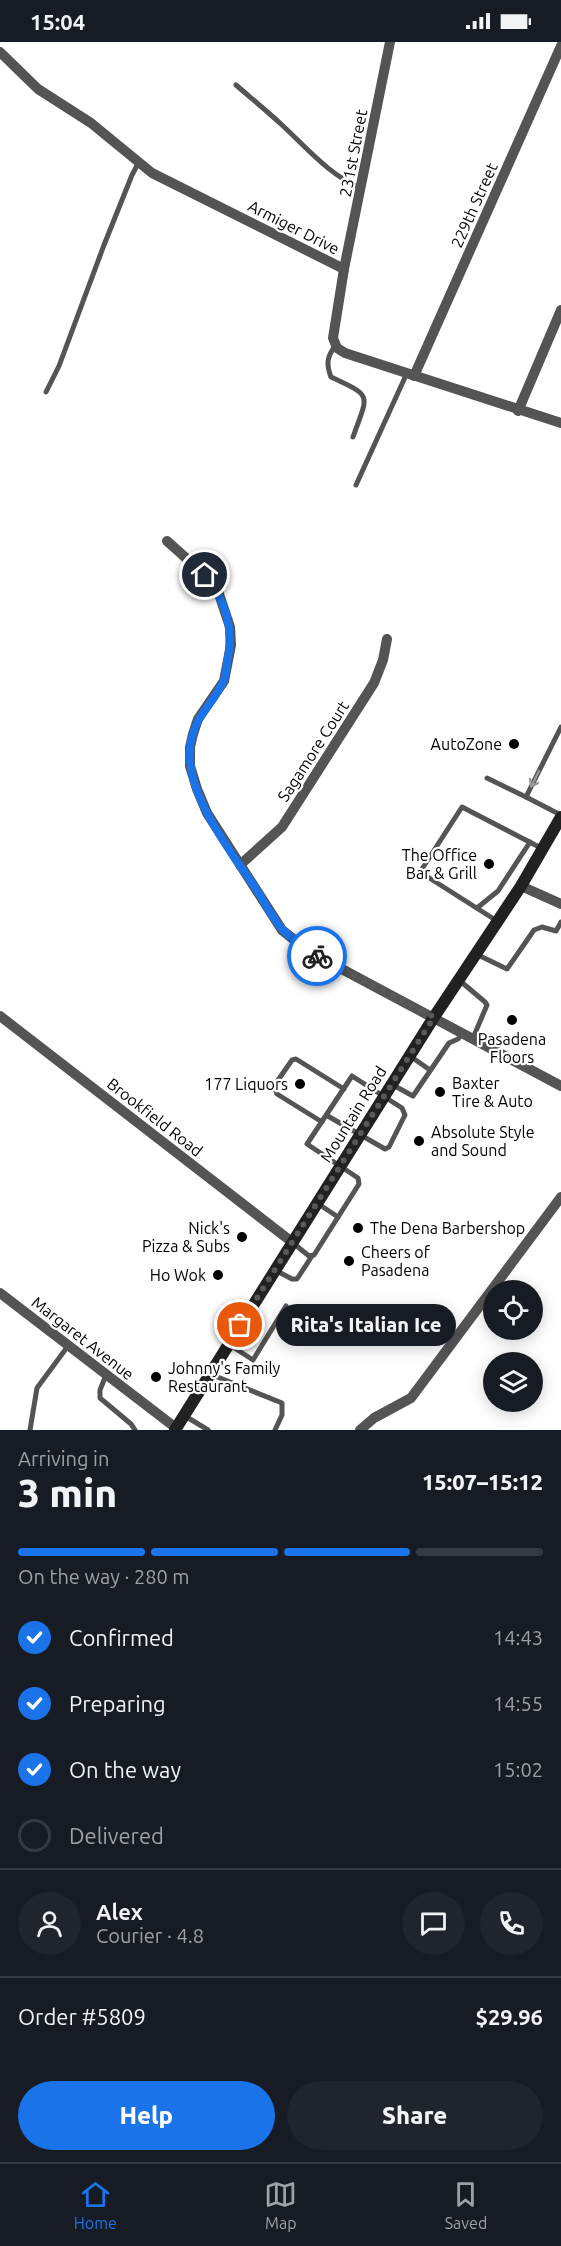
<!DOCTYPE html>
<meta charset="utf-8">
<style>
:root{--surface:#171b24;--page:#20242c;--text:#f1f3f6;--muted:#9ea1a6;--line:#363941;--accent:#1a73e8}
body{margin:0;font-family:Ubuntu,sans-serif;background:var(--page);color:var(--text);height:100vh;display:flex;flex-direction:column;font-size:22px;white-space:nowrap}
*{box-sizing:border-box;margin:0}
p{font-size:20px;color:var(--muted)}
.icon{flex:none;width:33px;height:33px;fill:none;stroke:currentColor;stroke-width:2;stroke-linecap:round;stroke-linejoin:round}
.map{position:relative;height:1388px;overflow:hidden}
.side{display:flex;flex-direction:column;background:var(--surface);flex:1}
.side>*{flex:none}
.controls{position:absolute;left:483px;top:1238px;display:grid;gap:12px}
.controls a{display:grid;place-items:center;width:60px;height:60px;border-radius:50%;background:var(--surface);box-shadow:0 3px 15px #0003;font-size:30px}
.pin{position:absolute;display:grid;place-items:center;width:51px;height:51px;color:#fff;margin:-26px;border:3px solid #fff;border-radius:50%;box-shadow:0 2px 6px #0007}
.courier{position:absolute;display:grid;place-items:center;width:60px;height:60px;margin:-30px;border:4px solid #1a73e8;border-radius:50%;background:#fff;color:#222;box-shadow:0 2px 8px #0007}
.bubble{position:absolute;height:42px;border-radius:21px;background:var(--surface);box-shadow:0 3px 15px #0003;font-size:20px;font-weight:800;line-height:42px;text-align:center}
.head em{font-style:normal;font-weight:800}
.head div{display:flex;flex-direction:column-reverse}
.head{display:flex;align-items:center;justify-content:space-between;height:102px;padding:0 18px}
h1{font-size:39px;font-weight:800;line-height:45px}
.bar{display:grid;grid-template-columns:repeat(4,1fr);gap:9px 6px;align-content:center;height:72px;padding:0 18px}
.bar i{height:8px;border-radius:4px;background:var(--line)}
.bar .active{background:var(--accent)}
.bar p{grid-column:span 4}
.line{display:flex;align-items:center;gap:15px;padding:0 18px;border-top:2px solid var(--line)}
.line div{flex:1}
.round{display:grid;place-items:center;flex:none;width:63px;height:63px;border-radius:32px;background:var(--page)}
ol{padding:0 18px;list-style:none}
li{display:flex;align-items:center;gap:18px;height:66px}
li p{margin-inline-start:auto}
li .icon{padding:6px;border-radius:50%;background:var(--accent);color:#fff;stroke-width:4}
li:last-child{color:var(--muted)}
li i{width:33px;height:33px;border:3px solid var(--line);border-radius:50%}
.primary-button{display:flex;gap:12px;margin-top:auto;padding:12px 18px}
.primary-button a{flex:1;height:69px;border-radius:36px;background:var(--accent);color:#fff;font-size:24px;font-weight:800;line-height:69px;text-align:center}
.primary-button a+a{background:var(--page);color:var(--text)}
.status{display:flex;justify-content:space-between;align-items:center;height:42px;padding:0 30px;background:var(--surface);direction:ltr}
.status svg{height:16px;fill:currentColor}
.tab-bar{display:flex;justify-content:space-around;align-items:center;height:84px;border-top:2px solid var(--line);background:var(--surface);font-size:16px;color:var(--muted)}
.tab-bar a{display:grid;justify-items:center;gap:3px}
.tab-bar .active{color:var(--accent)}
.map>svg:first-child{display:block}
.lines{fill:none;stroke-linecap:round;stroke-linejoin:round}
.lane{stroke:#545454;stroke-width:5}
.street{stroke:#545454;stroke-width:10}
.secondary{stroke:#212121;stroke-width:12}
.oneway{stroke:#989898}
.done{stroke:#595959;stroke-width:6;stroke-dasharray:0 10.8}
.route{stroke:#1a73e8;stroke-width:8}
.poi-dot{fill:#000;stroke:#fff;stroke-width:2}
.labels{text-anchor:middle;stroke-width:4.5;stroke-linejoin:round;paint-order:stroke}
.street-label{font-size:16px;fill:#000;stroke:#fff}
.poi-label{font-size:16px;fill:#000;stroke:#fff;text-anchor:end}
</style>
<div class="status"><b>15:04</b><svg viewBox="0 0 49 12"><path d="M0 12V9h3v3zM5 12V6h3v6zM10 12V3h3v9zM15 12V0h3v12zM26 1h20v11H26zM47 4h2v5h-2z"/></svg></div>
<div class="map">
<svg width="561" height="1388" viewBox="0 0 561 1388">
<rect width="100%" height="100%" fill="#fff"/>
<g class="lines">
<g class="lane">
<path d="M236,43C251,56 267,69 282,83C306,105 330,134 361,146"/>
<path d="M335,304C327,315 326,322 331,335C374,355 368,352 353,395"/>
<path d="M46,350L59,324L104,203L132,133L139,120"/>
<path d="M356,443L407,331"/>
<path d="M561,685L526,755L561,773"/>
<path d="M487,736L526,755"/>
<path d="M477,866L498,849L530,800"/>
<path d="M497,879L420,830L462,765L543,807"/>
<path d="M476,912L507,927L534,888L542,885L556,889L561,880"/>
<path d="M459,938L485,960L487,963L473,996"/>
<path d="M410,1014L430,1028"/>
<path d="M393,1043L413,1054L449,1001L458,997L462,992"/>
<path d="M322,1080L277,1052L274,1044L292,1018L296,1017L344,1047"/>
<path d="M317,1161L338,1175"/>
<path d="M293,1201L309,1214L314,1213L359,1142L358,1136L307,1102L352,1034L402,1066L405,1073L389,1105L385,1107L326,1073"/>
<path d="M275,1228L292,1237H297L312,1214"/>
<path d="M230,1303L253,1318L286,1264"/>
<path d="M210,1332L282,1361V1373L275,1388"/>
<path d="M106,1333L100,1348V1356L131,1382L135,1388"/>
<path d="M185,1374L208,1388"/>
<path d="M30,1388L37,1346L68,1304"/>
</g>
<g class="street">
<path d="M390,0L344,227L333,296L337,306L345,311L561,381"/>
<path d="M0,10L38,47L91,81L152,131L344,227"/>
<path d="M414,334L561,4"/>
<path d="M518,369L561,268"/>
<path d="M167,499L205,533L218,549L230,585L231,603L224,639L198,677L193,692L190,705V724L197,747L207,771L282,888L308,909L561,1044"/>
<path d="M240,823L282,785L374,641L383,618L387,597"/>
<path d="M521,844L561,862"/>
<path d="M0,974L292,1200"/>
<path d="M0,1251L176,1386"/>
<path d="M360,1388L374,1376L411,1356L561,1155"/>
</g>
<path class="secondary" d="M175,1388L434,975L521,844L561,775"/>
</g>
<defs><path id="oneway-shaft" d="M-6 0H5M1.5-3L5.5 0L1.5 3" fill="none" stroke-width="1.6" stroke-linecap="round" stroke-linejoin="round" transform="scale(1.5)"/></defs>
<use class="oneway" href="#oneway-shaft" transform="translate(535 737) rotate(116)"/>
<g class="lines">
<path class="done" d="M240,1283L434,975L317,914"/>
<path class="route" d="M205,533C227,561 234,586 227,622C226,628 226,635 223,640C212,664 194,674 190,704C185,753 230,808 256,847C265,861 273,878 284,889C294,898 305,908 317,914"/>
</g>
<g class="poi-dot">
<circle cx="514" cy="702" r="6"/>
<circle cx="489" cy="822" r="6"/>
<circle cx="512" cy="978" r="6"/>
<circle cx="300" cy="1042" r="6"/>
<circle cx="440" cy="1050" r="6"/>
<circle cx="419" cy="1099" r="6"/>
<circle cx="358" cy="1186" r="6"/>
<circle cx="242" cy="1195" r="6"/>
<circle cx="349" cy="1219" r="6"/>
<circle cx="218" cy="1233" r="6"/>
<circle cx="156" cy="1335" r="6"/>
</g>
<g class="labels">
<g class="street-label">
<text transform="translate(353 111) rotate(-79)" y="6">231st Street</text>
<text transform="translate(474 163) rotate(-66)" y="6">229th Street</text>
<text transform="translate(294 185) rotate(27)" y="6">Armiger Drive</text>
<text transform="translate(313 709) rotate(-57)" y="6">Sagamore Court</text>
<text transform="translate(353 1072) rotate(-58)" y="6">Mountain Road</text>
<text transform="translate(155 1075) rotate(38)" y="6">Brookfield Road</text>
<text transform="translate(83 1296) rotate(38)" y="6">Margaret Avenue</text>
</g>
<g class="poi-label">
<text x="502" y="708">AutoZone</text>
<text x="477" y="819">The Office<tspan x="477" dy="18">Bar &amp; Grill</tspan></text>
<text x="512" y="1003" text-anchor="middle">Pasadena<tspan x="512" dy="18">Floors</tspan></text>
<text x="452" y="1047" text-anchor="start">Baxter<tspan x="452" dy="18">Tire &amp; Auto</tspan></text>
<text x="288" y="1048">177 Liquors</text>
<text x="431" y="1096" text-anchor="start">Absolute Style<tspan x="431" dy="18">and Sound</tspan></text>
<text x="230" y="1192">Nick's<tspan x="230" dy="18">Pizza &amp; Subs</tspan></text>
<text x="370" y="1192" text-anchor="start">The Dena Barbershop</text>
<text x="361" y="1216" text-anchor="start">Cheers of<tspan x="361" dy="18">Pasadena</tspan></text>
<text x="206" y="1239">Ho Wok</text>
<text x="168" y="1332" text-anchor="start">Johnny's Family<tspan x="168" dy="18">Restaurant</tspan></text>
</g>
</g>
</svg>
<div class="controls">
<a><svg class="icon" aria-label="locate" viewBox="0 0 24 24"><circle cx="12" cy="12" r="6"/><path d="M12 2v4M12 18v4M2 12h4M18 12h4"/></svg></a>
<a><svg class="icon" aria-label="layers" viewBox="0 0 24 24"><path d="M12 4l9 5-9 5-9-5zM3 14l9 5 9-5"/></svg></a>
</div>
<div class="pin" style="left:240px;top:1283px;background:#ea580c"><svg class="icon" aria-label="bag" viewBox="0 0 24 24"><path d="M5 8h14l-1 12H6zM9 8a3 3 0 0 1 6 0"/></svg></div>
<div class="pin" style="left:205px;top:533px;background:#1f2937"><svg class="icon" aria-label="home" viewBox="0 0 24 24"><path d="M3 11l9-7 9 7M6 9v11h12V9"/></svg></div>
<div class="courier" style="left:317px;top:914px"><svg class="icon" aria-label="bike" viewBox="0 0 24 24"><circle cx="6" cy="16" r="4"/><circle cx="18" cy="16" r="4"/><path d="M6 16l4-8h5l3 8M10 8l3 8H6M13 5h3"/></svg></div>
<div class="bubble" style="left:276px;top:1262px;width:180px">Rita's Italian Ice</div>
</div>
<section class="side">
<div class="head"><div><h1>3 min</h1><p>Arriving in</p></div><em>15:07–15:12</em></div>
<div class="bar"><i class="active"></i><i class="active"></i><i class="active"></i><i></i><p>On the way · 280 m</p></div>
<ol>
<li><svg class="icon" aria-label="check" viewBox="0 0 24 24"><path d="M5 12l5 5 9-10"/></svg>Confirmed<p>14:43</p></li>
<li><svg class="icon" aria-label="check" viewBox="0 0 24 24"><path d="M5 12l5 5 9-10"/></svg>Preparing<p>14:55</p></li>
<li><svg class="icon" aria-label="check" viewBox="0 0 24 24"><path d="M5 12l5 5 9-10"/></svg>On the way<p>15:02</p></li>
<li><i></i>Delivered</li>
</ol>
<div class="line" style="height:108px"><a class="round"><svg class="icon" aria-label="person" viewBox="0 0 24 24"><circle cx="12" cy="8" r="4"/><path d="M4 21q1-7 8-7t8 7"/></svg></a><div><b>Alex</b><p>Courier · 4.8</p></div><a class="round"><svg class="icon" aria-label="chat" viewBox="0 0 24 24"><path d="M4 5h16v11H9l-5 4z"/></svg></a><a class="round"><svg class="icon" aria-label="phone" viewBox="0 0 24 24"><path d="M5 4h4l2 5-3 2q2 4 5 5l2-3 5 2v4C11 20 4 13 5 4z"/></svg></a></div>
<div class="line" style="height:78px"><div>Order #5809</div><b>$29.96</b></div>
<div class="primary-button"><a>Help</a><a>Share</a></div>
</section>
<nav class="tab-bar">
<a class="active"><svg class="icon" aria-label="home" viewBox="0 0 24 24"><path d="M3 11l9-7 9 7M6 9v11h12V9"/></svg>Home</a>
<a><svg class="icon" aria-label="map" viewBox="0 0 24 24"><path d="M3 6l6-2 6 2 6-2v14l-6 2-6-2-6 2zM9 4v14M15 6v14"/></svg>Map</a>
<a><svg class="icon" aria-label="saved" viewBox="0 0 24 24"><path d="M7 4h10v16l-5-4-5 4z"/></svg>Saved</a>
</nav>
